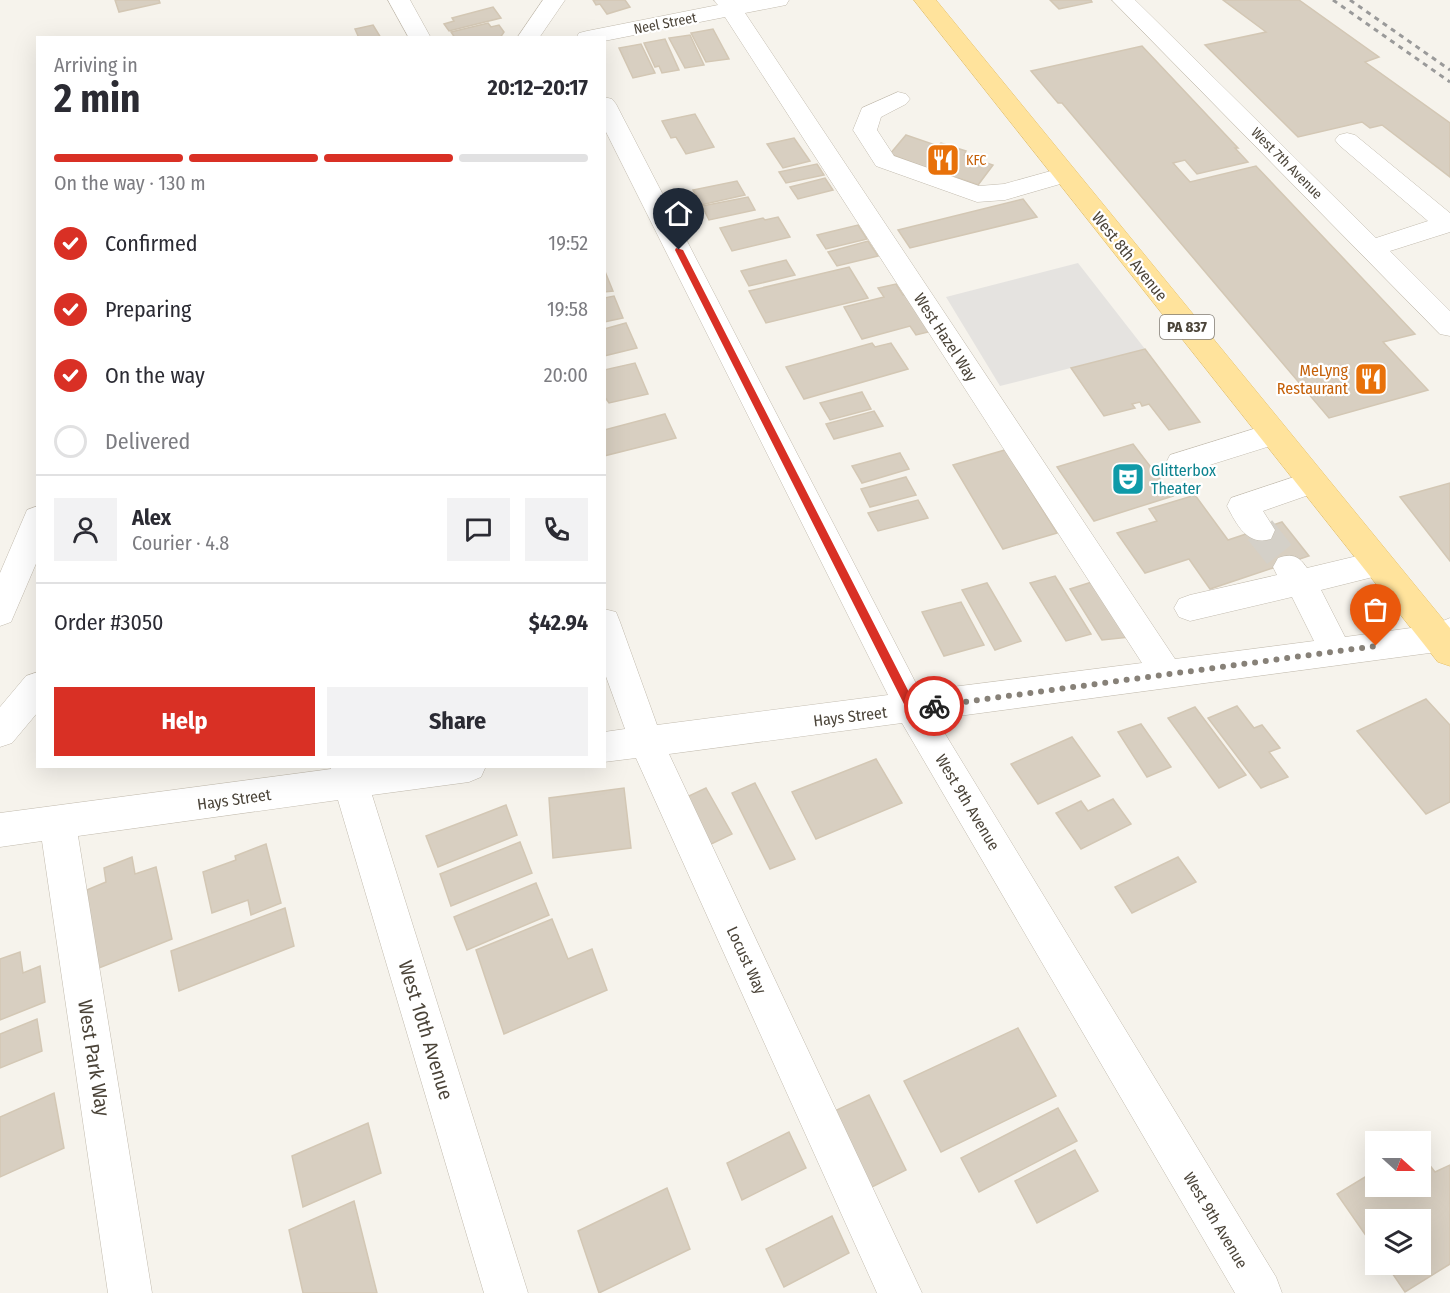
<!DOCTYPE html>
<meta charset="utf-8">
<style>
:root{--surface:#fff;--page:#f2f2f3;--text:#2b2b33;--muted:#7c7c81;--line:#e1e1e2;--accent:#d93025}
body{margin:0;font-family:"Fira Sans Condensed",sans-serif;background:var(--page);color:var(--text);height:100vh;display:flex;flex-direction:column;font-size:22px;white-space:nowrap}
*{box-sizing:border-box;margin:0}
p{font-size:20px;color:var(--muted)}
.icon{flex:none;width:33px;height:33px;fill:none;stroke:currentColor;stroke-width:2;stroke-linecap:round;stroke-linejoin:round}
.map{position:relative;flex:1;overflow:hidden}
.panel{position:absolute;left:36px;top:36px;width:570px;height:732px;display:flex;flex-direction:column;background:var(--surface);border-radius:0px;box-shadow:0 6px 24px #0002}
.panel>*{flex:none}
.needle{width:39px;rotate:111deg}
.controls{position:absolute;left:1365px;top:1131px;display:grid;gap:12px}
.controls a{display:grid;place-items:center;width:66px;height:66px;border-radius:0px;background:var(--surface);box-shadow:0 6px 24px #0002;font-size:30px}
.pin{position:absolute;display:grid;place-items:center;width:51px;height:51px;color:#fff;margin:-62px -26px;border-radius:50% 50% 50% 0;rotate:-45deg;box-shadow:0 0 6px #0007}
.pin .icon{rotate:45deg}
.courier{position:absolute;display:grid;place-items:center;width:60px;height:60px;margin:-30px;border:4px solid #d93025;border-radius:50%;background:#fff;color:#222;box-shadow:0 2px 8px #0007}
.head em{font-style:normal;font-weight:700}
.head div{display:flex;flex-direction:column-reverse}
.head{display:flex;align-items:center;justify-content:space-between;height:102px;padding:0 18px}
h1{font-size:39px;font-weight:700;line-height:45px}
.bar{display:grid;grid-template-columns:repeat(4,1fr);gap:9px 6px;align-content:center;height:72px;padding:0 18px}
.bar i{height:8px;border-radius:4px;background:var(--line)}
.bar .on{background:var(--accent)}
.bar p{grid-column:span 4}
.line{display:flex;align-items:center;gap:15px;padding:0 18px;border-top:2px solid var(--line)}
.line div{flex:1}
.round{display:grid;place-items:center;flex:none;width:63px;height:63px;border-radius:0px;background:var(--page)}
ol{padding:0 18px;list-style:none}
li{display:flex;align-items:center;gap:18px;height:66px}
li p{margin-inline-start:auto}
li .icon{padding:6px;border-radius:50%;background:var(--accent);color:#fff;stroke-width:4}
li:last-child{color:var(--muted)}
li i{width:33px;height:33px;border:3px solid var(--line);border-radius:50%}
.primary-button{display:flex;gap:12px;margin-top:auto;padding:12px 18px}
.primary-button a{flex:1;height:69px;border-radius:0px;background:var(--accent);color:#fff;font-size:24px;font-weight:700;line-height:69px;text-align:center}
.primary-button a+a{background:var(--page);color:var(--text)}
.map>svg:first-child{display:block}
.parking{fill:#e5e3e0}
.building{fill:#d8cfc1;stroke:#d3c7b4;stroke-width:1.5}
.lines{fill:none;stroke-linecap:round;stroke-linejoin:round}
.minor-tunnel{stroke:#d4d0c8;stroke-width:31;stroke-dasharray:31 16;stroke-linecap:butt}
.minor-casing{stroke:#c2bbae;stroke-width:1}
.major-casing{stroke:#e6c16a;stroke-width:1}
.minor{fill:#fff;fill-rule:evenodd}
.major{fill:#ffe39c;fill-rule:evenodd}
.rail{stroke:#9a9a9a;stroke-width:3;stroke-dasharray:5 5;stroke-linecap:butt}
.route{fill:#d93025}
.done{stroke:#878178;stroke-width:6;stroke-dasharray:0 10.8}
.labels{text-anchor:middle;stroke-width:4.5;stroke-linejoin:round;paint-order:stroke}
.far-street-label{font-size:14px;fill:#4b4439;stroke:#fff}
.far-food-label{font-size:14px;fill:#c56008;stroke:#fff;text-anchor:start}
.shield{fill:#fff;stroke:#817c74;stroke-width:1.5}
.shield-label{font-size:15px;font-weight:bold;fill:#4b4439}
.street-label{font-size:16px;fill:#4b4439;stroke:#fff}
.food-label{font-size:16px;fill:#c56008;stroke:#fff;text-anchor:end}
.culture-label{font-size:16px;fill:#0d838f;stroke:#fff;text-anchor:start}
.near-street-label{font-size:20px;fill:#4b4439;stroke:#fff}
</style>
<div class="map">
<svg width="1450" height="1293" viewBox="0 0 1450 1293">
<rect width="100%" height="100%" fill="#f6f3ec"/>
<path class="parking" d="M1078,263L1145,349L1000,386L946,297Z"/>
<g class="building">
<path d="M115,0H159L160,3L119,12Z"/>
<path d="M593,0H625L630,7L607,14L600,4L596,5Z"/>
<path d="M1050,0H1091L1092,2L1059,9Z"/>
<path d="M1223,0H1299L1379,57L1365,62L1450,123V177L1382,125L1370,128L1362,122L1298,137L1205,45L1266,32Z"/>
<path d="M493,7L501,18L449,31L444,24L454,21L452,18Z"/>
<path d="M488,23L491,27L499,25L504,32L500,38H455L451,32Z"/>
<path d="M373,25L381,38H359L355,29Z"/>
<path d="M713,29L729,59L706,62L691,33Z"/>
<path d="M690,35L704,65L685,68L669,38Z"/>
<path d="M665,39L679,70L662,73L659,66L655,67L644,43Z"/>
<path d="M641,44L655,73L633,78L619,48Z"/>
<path d="M1142,46L1238,148H1235L1248,162L1197,174L1185,160L1173,163L1190,182L1256,166L1415,334L1383,342L1428,390L1329,418L1062,103H1058L1031,71Z"/>
<path d="M695,114L714,147L686,154L676,137L671,138L662,121Z"/>
<path d="M906,135L938,146L941,143L966,151L964,155L993,165L978,185L958,178L957,180L890,154Z"/>
<path d="M794,138L810,161L783,168L767,144Z"/>
<path d="M817,164L824,175L786,183L779,172Z"/>
<path d="M825,178L833,190L798,199L790,187Z"/>
<path d="M737,181L745,195L701,205L693,190Z"/>
<path d="M748,197L755,210L709,220L702,206Z"/>
<path d="M1023,199L1037,217L910,248L898,230Z"/>
<path d="M778,217L790,237L732,251L720,228L763,218L765,220Z"/>
<path d="M858,225L867,239L826,249L817,235Z"/>
<path d="M868,241L878,256L837,266L828,252Z"/>
<path d="M786,260L795,275L749,286L741,271Z"/>
<path d="M849,267L868,298L766,323L749,291Z"/>
<path d="M604,269L613,291L604,292Z"/>
<path d="M896,284L903,295L908,294L932,331L916,335L910,326L862,339L844,307L884,297L878,288Z"/>
<path d="M614,296L623,318L604,322V298Z"/>
<path d="M626,323L637,348L604,356V329Z"/>
<path d="M872,343L875,347L891,343L908,369L804,399L786,367Z"/>
<path d="M1145,349L1200,422L1169,430L1149,404L1142,406L1140,402L1132,404L1135,408L1104,416L1071,368Z"/>
<path d="M635,363L648,394L609,403L604,396V370Z"/>
<path d="M862,392L871,409L830,420L820,403Z"/>
<path d="M874,411L883,426L834,439L826,424Z"/>
<path d="M665,414L676,438L604,456V430Z"/>
<path d="M1133,444L1173,496L1094,521L1057,467Z"/>
<path d="M1005,450L1057,533L1003,549L953,465Z"/>
<path d="M900,453L909,469L862,483L852,466Z"/>
<path d="M906,477L916,495L870,507L861,489Z"/>
<path d="M1450,483V561L1400,497Z"/>
<path d="M1195,495L1228,540L1282,522L1309,556L1210,589L1189,559L1145,573L1117,533L1157,521L1149,509Z"/>
<path d="M918,500L928,518L878,531L868,513Z"/>
<path d="M1055,576L1091,634L1066,641L1030,583Z"/>
<path d="M1095,581L1131,637L1102,640L1070,589Z"/>
<path d="M987,583L1021,641L995,650L962,590Z"/>
<path d="M961,602L984,645L944,656L922,612Z"/>
<path d="M1426,699L1450,725V802L1426,814L1357,731Z"/>
<path d="M1237,706L1254,728L1262,725L1280,748L1269,752L1288,777L1261,788L1208,718Z"/>
<path d="M1195,707L1246,775L1219,788L1168,718Z"/>
<path d="M1141,724L1171,767L1147,777L1118,732Z"/>
<path d="M1072,737L1100,776L1038,804L1011,764Z"/>
<path d="M876,759L902,803L816,839L792,792Z"/>
<path d="M755,783L795,859L770,869L732,793Z"/>
<path d="M624,788L631,848L553,858L549,798Z"/>
<path d="M706,788L732,834L703,848L678,801Z"/>
<path d="M1113,799L1131,824L1081,849L1056,813L1081,801L1088,811Z"/>
<path d="M506,805L517,835L438,867L426,836Z"/>
<path d="M520,842L532,873L451,906L440,874Z"/>
<path d="M266,844L281,903L251,915L248,900L212,913L203,872L236,860L235,856Z"/>
<path d="M132,857L135,874L156,867L172,939L94,970L82,892L106,882L104,868Z"/>
<path d="M1178,857L1196,882L1132,913L1115,887Z"/>
<path d="M536,883L549,915L467,950L454,917Z"/>
<path d="M285,908L294,946L179,991L171,951Z"/>
<path d="M552,919L568,959L592,949L607,990L504,1034L476,950Z"/>
<path d="M20,952L23,973L40,966L45,1002L0,1020V959Z"/>
<path d="M37,1019L42,1051L0,1068V1034Z"/>
<path d="M1018,1028L1056,1096L941,1152L904,1081Z"/>
<path d="M54,1093L64,1148L0,1177V1117Z"/>
<path d="M869,1095L906,1170L864,1191L828,1114Z"/>
<path d="M1058,1108L1077,1141L979,1192L961,1158Z"/>
<path d="M368,1123L381,1173L303,1207L292,1156Z"/>
<path d="M789,1132L806,1168L742,1200L727,1163Z"/>
<path d="M1075,1150L1098,1191L1037,1223L1015,1181Z"/>
<path d="M1421,1154L1435,1172L1450,1165V1264L1405,1292L1386,1264H1420V1220H1376V1250L1337,1194L1365,1177L1370,1183L1376,1180V1186H1420Z"/>
<path d="M667,1188L690,1249L599,1293L578,1231Z"/>
<path d="M354,1201L377,1293H303L289,1230Z"/>
<path d="M832,1216L849,1253L784,1287L766,1249Z"/>
</g>
<g class="lines">
<path class="minor-tunnel" d="M1260,530L1287,564"/>
<defs>
<g id="minor">
<path d="M388,0H410L431,38H409Z"/>
<path d="M543,0H565L539,38H517Z"/>
<path d="M714,0H789L786,5L745,13L1175,659L1314,641L1292,597L1190,621L1179,617L1174,608L1179,599L1190,595L1277,575L1273,567L1278,558C1292,553 1299,556 1307,568L1378,551L1389,555L1394,564L1389,573L1321,590L1345,637L1433,625L1450,618V647L1437,652L936,719L1276,1277L1282,1293H1235L902,723L669,754L922,1293H877L636,758L604,762V732L625,729L604,671V609L616,612L620,622L657,725L888,695L604,128V97L612,99L616,104L920,691L1142,663L725,17L604,41V38H576L579,33L587,31L718,5Z"/>
<path d="M1112,0H1135L1376,238L1428,221L1339,145L1335,140L1339,135L1347,133L1355,135L1450,213V232L1390,251L1450,311V336L1440,334Z"/>
<path d="M898,92L906,94L910,99L906,104L881,117L877,130L894,156L979,186L1004,184L1065,167L1074,170L1077,175L1074,180L1005,200L977,202L876,166L853,130L862,108Z"/>
<path d="M1273,423L1283,426L1288,434L1283,442L1181,474L1170,471L1166,463L1170,455Z"/>
<path d="M1312,471L1323,474L1327,482L1323,490L1263,511L1275,530L1271,539C1247,546 1237,525 1227,506L1231,498Z"/>
<path d="M38,506V559L11,622L0,626V573L27,510Z"/>
<path d="M38,672V712L12,743L0,747V707L26,676Z"/>
<path d="M331,766H486L481,777L469,782L372,795L528,1293H484L338,800L78,836L152,1293H108L42,841L0,847V813L331,769Z"/>
</g>
<path id="major" d="M914,0H936L1450,628V666L1438,662Z"/>
</defs>
<use href="#minor" class="minor-casing"/>
<use href="#major" class="major-casing"/>
<use href="#minor" class="minor"/>
<use href="#major" class="major"/>
<g class="rail">
<path d="M1333,0L1450,82"/>
<path d="M1350,0L1450,70"/>
</g>
</g>
<path class="route" d="M676,248L683,250L915,704L934,701L939,706L937,709L908,712L675,250Z"/>
<g class="lines">
<path class="done" d="M934,706L1376,646"/>
</g>
<defs>
<symbol id="restaurant-square" viewBox="-11 -11 22 22"><rect x="-9" y="-9" width="18" height="18" rx="4" fill="#e8710a" stroke="#fff"/><path d="M-5-6h1v4h1v-4h1v4h1v-4h1v5L-1.5 .5V6h-2V.5L-5-1ZM5-6V6H3V1.5H1.5Q1.5-4 5-6Z" fill="#fff"/></symbol>
<symbol id="theatre-square" viewBox="-11 -11 22 22"><rect x="-9" y="-9" width="18" height="18" rx="4" fill="#0f9aa8" stroke="#fff"/><path d="M-5-5.5Q0-4 5-5.5V0Q5 5 0 6Q-5 5-5 0ZM-3.3-2.5H-1v1.5H-3.3ZM1-2.5H3.3v1.5H1ZM-2.8 1Q0 5.5 2.8 1Z" fill="#fff"/></symbol>
</defs>
<g fill-rule="evenodd">
<use href="#restaurant-square" x="924" y="141" width="38" height="38"/>
<use href="#restaurant-square" x="1352" y="360" width="38" height="38"/>
<use href="#theatre-square" x="1109" y="460" width="38" height="38"/>
</g>
<g class="labels">
<g class="far-street-label">
<text transform="translate(665 23) rotate(-11)" y="5">Neel Street</text>
<text transform="translate(1287 163) rotate(45)" y="5">West 7th Avenue</text>
</g>
<g class="far-food-label">
<text x="966" y="165">KFC</text>
</g>
<rect class="shield" x="1160" y="315" width="54" height="24" rx="4.5"/>
<g class="shield-label">
<text x="1187" y="332">PA 837</text>
</g>
<g class="street-label">
<text transform="translate(1130 256) rotate(51)" y="6">West 8th Avenue</text>
<text transform="translate(946 337) rotate(57)" y="6">West Hazel Way</text>
<text transform="translate(850 716) rotate(-7)" y="6">Hays Street</text>
<text transform="translate(234 799) rotate(-8)" y="6">Hays Street</text>
<text transform="translate(968 802) rotate(59)" y="6">West 9th Avenue</text>
<text transform="translate(747 960) rotate(65)" y="6">Locust Way</text>
<text transform="translate(1216 1220) rotate(59)" y="6">West 9th Avenue</text>
</g>
<g class="food-label">
<text x="1348" y="376">MeLyng<tspan x="1348" dy="18">Restaurant</tspan></text>
</g>
<g class="culture-label">
<text x="1151" y="476">Glitterbox<tspan x="1151" dy="18">Theater</tspan></text>
</g>
<g class="near-street-label">
<text transform="translate(426 1030) rotate(73)" y="7">West 10th Avenue</text>
<text transform="translate(94 1058) rotate(81)" y="7">West Park Way</text>
</g>
</g>
</svg>
<div class="controls">
<a><svg class="needle" viewBox="-14 -14 28 28"><path d="M0-13l5 13h-10z" fill="#e53935"/><path d="M0 13l5-13h-10z" fill="#7c7c81"/></svg></a>
<a><svg class="icon" aria-label="layers" viewBox="0 0 24 24"><path d="M12 4l9 5-9 5-9-5zM3 14l9 5 9-5"/></svg></a>
</div>
<div class="pin" style="left:1376px;top:646px;background:#ea580c"><svg class="icon" aria-label="bag" viewBox="0 0 24 24"><path d="M5 8h14l-1 12H6zM9 8a3 3 0 0 1 6 0"/></svg></div>
<div class="pin" style="left:679px;top:250px;background:#1f2937"><svg class="icon" aria-label="home" viewBox="0 0 24 24"><path d="M3 11l9-7 9 7M6 9v11h12V9"/></svg></div>
<div class="courier" style="left:934px;top:706px"><svg class="icon" aria-label="bike" viewBox="0 0 24 24"><circle cx="6" cy="16" r="4"/><circle cx="18" cy="16" r="4"/><path d="M6 16l4-8h5l3 8M10 8l3 8H6M13 5h3"/></svg></div>
<section class="panel">
<div class="head"><div><h1>2 min</h1><p>Arriving in</p></div><em>20:12–20:17</em></div>
<div class="bar"><i class="on"></i><i class="on"></i><i class="on"></i><i></i><p>On the way · 130 m</p></div>
<ol>
<li><svg class="icon" aria-label="check" viewBox="0 0 24 24"><path d="M5 12l5 5 9-10"/></svg>Confirmed<p>19:52</p></li>
<li><svg class="icon" aria-label="check" viewBox="0 0 24 24"><path d="M5 12l5 5 9-10"/></svg>Preparing<p>19:58</p></li>
<li><svg class="icon" aria-label="check" viewBox="0 0 24 24"><path d="M5 12l5 5 9-10"/></svg>On the way<p>20:00</p></li>
<li><i></i>Delivered</li>
</ol>
<div class="line" style="height:108px"><a class="round"><svg class="icon" aria-label="person" viewBox="0 0 24 24"><circle cx="12" cy="8" r="4"/><path d="M4 21q1-7 8-7t8 7"/></svg></a><div><b>Alex</b><p>Courier · 4.8</p></div><a class="round"><svg class="icon" aria-label="chat" viewBox="0 0 24 24"><path d="M4 5h16v11H9l-5 4z"/></svg></a><a class="round"><svg class="icon" aria-label="phone" viewBox="0 0 24 24"><path d="M5 4h4l2 5-3 2q2 4 5 5l2-3 5 2v4C11 20 4 13 5 4z"/></svg></a></div>
<div class="line" style="height:78px"><div>Order #3050</div><b>$42.94</b></div>
<div class="primary-button"><a>Help</a><a>Share</a></div>
</section>
</div>
